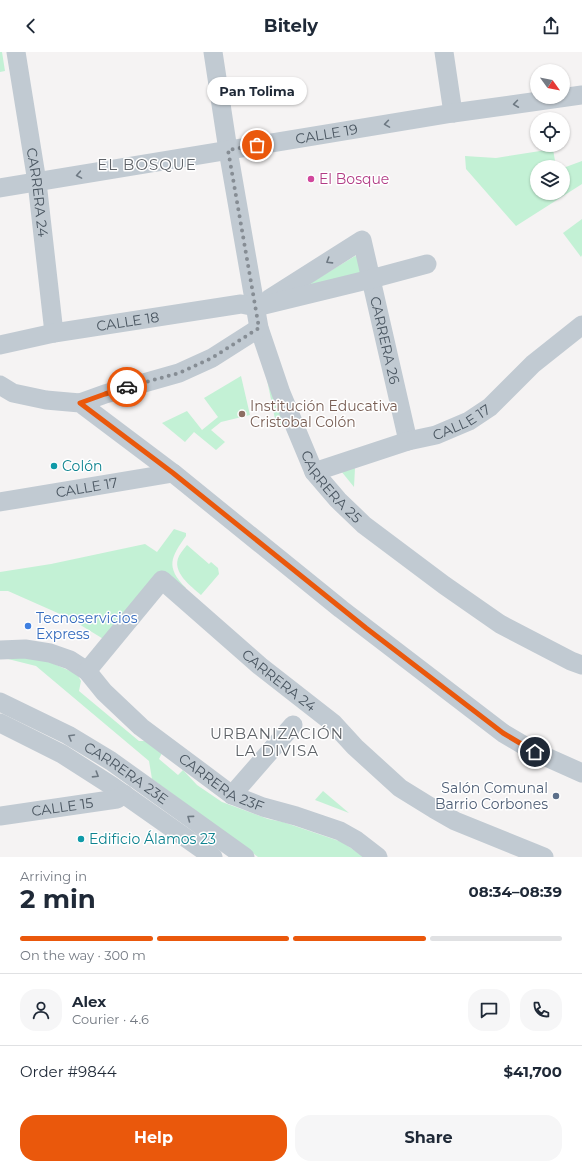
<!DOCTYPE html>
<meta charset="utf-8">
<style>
:root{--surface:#fff;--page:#f6f6f7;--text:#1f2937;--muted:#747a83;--line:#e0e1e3;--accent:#ea580c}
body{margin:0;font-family:Montserrat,sans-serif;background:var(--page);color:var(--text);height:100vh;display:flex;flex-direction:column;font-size:15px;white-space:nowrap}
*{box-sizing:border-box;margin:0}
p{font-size:13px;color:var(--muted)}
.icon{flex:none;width:22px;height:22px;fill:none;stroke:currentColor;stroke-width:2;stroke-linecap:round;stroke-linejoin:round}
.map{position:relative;height:805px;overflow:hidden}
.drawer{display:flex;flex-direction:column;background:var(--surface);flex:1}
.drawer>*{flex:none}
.needle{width:26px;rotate:123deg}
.fabs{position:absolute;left:530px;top:12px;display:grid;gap:8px}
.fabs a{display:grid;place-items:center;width:40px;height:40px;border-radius:50%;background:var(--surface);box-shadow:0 1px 3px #0004;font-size:20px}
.pin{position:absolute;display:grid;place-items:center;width:34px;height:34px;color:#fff;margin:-17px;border:2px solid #fff;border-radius:50%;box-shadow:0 1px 4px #0007}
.courier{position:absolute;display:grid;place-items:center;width:40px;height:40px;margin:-20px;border:3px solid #ea580c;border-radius:50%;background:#fff;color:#222;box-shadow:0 1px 5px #0007}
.bubble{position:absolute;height:28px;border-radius:14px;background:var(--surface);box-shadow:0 1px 3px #0004;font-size:13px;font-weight:700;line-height:28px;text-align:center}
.overview em{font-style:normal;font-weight:700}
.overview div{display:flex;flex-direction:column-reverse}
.overview{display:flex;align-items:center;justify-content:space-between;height:68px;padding:0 20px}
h1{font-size:26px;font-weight:700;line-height:30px}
.bar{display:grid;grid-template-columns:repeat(4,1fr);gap:6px 4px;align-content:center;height:48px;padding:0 20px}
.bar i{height:5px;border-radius:3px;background:var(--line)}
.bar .current{background:var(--accent)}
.bar p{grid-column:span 4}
.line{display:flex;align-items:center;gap:10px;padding:0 20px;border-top:1px solid var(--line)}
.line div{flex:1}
.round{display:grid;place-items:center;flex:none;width:42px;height:42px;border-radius:16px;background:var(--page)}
.button{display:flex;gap:8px;margin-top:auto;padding:8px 20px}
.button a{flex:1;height:46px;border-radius:16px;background:var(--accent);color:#fff;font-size:16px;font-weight:700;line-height:46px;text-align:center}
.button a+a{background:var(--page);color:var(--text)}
header{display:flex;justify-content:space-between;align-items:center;height:52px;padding:0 20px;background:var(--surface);font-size:18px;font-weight:700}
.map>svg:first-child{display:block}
.green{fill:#c3f1d5}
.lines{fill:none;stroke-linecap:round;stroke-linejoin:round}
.minor{stroke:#c1cad2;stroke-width:19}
.oneway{stroke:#6e7983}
.done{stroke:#868d94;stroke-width:4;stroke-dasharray:0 7.2}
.route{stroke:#ea580c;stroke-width:5}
.hotel-dot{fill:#d1479c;stroke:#fff;stroke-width:1.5}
.education-dot{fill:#8d6e63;stroke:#fff;stroke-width:1.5}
.culture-dot{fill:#0f9aa8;stroke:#fff;stroke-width:1.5}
.shop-dot{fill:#3f7fe0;stroke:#fff;stroke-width:1.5}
.service-dot{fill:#5c6f8a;stroke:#fff;stroke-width:1.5}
.labels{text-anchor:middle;stroke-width:3;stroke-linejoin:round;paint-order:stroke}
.street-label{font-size:14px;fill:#4a5661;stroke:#fff}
.hotel-label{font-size:14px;fill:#b23c85;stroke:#fff;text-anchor:start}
.education-label{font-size:14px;fill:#785e54;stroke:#fff;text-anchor:start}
.culture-label{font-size:14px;fill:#0d838f;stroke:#fff;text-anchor:start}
.shop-label{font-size:14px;fill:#366cbe;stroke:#fff;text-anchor:start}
.service-label{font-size:14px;fill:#4e5e75;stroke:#fff;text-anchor:end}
.neighbourhood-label{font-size:15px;letter-spacing:1px;fill:#5f6368;stroke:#fff}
</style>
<header><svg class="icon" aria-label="back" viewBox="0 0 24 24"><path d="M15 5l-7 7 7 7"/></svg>Bitely<svg class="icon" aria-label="share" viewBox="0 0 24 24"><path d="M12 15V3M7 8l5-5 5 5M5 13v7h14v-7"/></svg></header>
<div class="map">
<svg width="582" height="805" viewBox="0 0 582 805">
<rect width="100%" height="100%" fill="#f5f3f3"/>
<g class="green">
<path d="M0,0H2L5,19L0,20Z"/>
<path d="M553,97L556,115H537V141H563V116L582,109V132L516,174L466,117L465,104L496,106Z"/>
<path d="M582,167V203L581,205L563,181Z"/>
<path d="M355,204L359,206L362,214L359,223L299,238Z"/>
<path d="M263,308L288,373L276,372Z"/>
<path d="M241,324L250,363L221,370L211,378L225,390L216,398L194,380L185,390L162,371L187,359L202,378L218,365L204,346Z"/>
<path d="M355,416L354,435L341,419Z"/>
<path d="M174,477L186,481V484C171,505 165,515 186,536L184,538L163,519L105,588L69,566L8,539H0V520L51,512L145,492L157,500Z"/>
<path d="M187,493L209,512L211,510L218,516L219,522L201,543C191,534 171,520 179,504C181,500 184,497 187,493Z"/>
<path d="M24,604L45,608L77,622L81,629L79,639L139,689H149L162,701L159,707L178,723L183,718L197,733L222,750L268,767L283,770L342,790L364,805H258L152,727L149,709L36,614L8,607Z"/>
<path d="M323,739L349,761L315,748Z"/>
</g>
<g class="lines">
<g class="minor">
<path id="s1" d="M16,0L37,130L54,281"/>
<path id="s2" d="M213,0L228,98L259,276L281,341L314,420L338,448L364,473L444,533L500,572L571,609L582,613"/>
<path d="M444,0L453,61"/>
<path id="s3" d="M0,136L453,61L582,43"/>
<path id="s4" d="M269,247L362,188L408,389"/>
<path id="s5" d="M0,293L54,281L241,252L256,255L371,227L427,212"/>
<path d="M0,333L13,341L46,348L80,351L173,421L341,557L503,681L535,700L582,721"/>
<path d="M80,351L105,342L179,321L212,306L259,276"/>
<path id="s6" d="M314,420L408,389L436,383L469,369L490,355L533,312L582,273"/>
<path id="s7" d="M0,450L173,421"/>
<path id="s8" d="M0,598L25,597L50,601L70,608L87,619L104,640L141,675L232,743L263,755L296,764L340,779L356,788L378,805"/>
<path id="s9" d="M87,619L162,528L260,614L333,671L355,695L400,736L434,757L455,769L544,805"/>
<path id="s10" d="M0,650L68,683L111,709L245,805"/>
<path d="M0,671L62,702L112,734L213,805"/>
<path d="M232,743L293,673"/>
<path id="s11" d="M0,764L117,747L124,742"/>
</g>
</g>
<defs><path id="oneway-chevron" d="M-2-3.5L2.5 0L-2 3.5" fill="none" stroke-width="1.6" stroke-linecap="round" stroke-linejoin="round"/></defs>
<g class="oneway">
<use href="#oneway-chevron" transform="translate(516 52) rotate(172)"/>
<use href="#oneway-chevron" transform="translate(387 72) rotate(171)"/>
<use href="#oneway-chevron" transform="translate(79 123) rotate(170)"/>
<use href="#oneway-chevron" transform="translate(329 209) rotate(148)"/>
<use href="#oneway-chevron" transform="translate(71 685) rotate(-150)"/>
<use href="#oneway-chevron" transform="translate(96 723) rotate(32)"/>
<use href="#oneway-chevron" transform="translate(190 766) rotate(-144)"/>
</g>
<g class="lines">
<path class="done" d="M127,335L179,321L212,306L259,276L228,98L257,93"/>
<path class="route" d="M127,335L105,342L80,351L173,421L366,576L503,681L535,700"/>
</g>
<circle class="hotel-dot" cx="311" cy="127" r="4"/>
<circle class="education-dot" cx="242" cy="362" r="4"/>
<g class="culture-dot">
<circle cx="54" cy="414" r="4"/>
<circle cx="81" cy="787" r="4"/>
</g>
<circle class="shop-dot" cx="28" cy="574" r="4"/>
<circle class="service-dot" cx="556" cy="744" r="4"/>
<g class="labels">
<g class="street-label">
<text dy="5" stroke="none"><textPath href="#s3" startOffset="331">CALLE 19</textPath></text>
<text dy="5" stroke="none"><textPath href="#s1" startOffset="142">CARRERA 24</textPath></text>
<text dy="5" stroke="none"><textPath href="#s5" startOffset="130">CALLE 18</textPath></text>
<text dy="5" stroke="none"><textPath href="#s4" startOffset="213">CARRERA 26</textPath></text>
<text dy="5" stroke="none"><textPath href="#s6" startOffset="156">CALLE 17</textPath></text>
<text dy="5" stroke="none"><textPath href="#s2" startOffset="456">CARRERA 25</textPath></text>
<text dy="5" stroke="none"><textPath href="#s7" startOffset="88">CALLE 17</textPath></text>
<text dy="5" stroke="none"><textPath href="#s9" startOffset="272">CARRERA 24</textPath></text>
<text dy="5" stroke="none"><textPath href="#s10" startOffset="145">CARRERA 23E</textPath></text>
<text dy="5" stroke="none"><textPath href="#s8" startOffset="268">CARRERA 23F</textPath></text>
<text dy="5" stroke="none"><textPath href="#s11" startOffset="63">CALLE 15</textPath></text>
</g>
<g class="hotel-label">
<text x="319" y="132">El Bosque</text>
</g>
<g class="education-label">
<text x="250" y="359">Institución Educativa<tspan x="250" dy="16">Cristobal Colón</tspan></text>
</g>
<g class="culture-label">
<text x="62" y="419">Colón</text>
<text x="89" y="792">Edificio Álamos 23</text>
</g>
<g class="shop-label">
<text x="36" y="571">Tecnoservicios<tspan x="36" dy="16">Express</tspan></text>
</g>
<g class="service-label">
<text x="548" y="741">Salón Comunal<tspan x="548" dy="16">Barrio Corbones</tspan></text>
</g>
<g class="neighbourhood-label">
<text x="147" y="118">EL BOSQUE</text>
<text x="277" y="687">URBANIZACIÓN<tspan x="277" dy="17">LA DIVISA</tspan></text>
</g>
</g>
</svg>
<div class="fabs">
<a><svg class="needle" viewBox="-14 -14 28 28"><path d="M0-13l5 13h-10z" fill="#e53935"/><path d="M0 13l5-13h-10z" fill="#747a83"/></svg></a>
<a><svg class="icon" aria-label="locate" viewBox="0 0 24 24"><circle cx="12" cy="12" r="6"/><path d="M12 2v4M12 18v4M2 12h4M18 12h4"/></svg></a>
<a><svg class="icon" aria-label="layers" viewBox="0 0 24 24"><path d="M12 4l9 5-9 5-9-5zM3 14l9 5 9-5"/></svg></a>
</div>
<div class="pin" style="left:257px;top:93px;background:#ea580c"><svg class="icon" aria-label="bag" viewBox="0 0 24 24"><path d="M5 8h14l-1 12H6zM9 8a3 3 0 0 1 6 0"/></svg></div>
<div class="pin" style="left:535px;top:700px;background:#1f2937"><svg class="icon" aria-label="home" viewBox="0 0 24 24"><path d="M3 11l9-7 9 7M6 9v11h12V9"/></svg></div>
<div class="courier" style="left:127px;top:335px"><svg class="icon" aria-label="car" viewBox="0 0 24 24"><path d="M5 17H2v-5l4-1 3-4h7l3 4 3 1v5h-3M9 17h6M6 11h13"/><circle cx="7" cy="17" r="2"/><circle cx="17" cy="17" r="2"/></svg></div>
<div class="bubble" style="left:207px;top:25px;width:100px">Pan Tolima</div>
</div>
<section class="drawer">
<div class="overview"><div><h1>2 min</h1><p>Arriving in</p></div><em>08:34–08:39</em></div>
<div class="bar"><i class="current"></i><i class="current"></i><i class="current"></i><i></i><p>On the way · 300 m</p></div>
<div class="line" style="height:72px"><a class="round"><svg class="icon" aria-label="person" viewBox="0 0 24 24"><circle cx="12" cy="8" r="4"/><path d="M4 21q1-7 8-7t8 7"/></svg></a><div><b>Alex</b><p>Courier · 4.6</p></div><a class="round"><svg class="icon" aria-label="chat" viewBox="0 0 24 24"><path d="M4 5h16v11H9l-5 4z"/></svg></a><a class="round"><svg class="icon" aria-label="phone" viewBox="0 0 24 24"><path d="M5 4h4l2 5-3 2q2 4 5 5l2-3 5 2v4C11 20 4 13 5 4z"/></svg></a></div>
<div class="line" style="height:52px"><div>Order #9844</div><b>$41,700</b></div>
<div class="button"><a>Help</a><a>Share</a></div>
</section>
